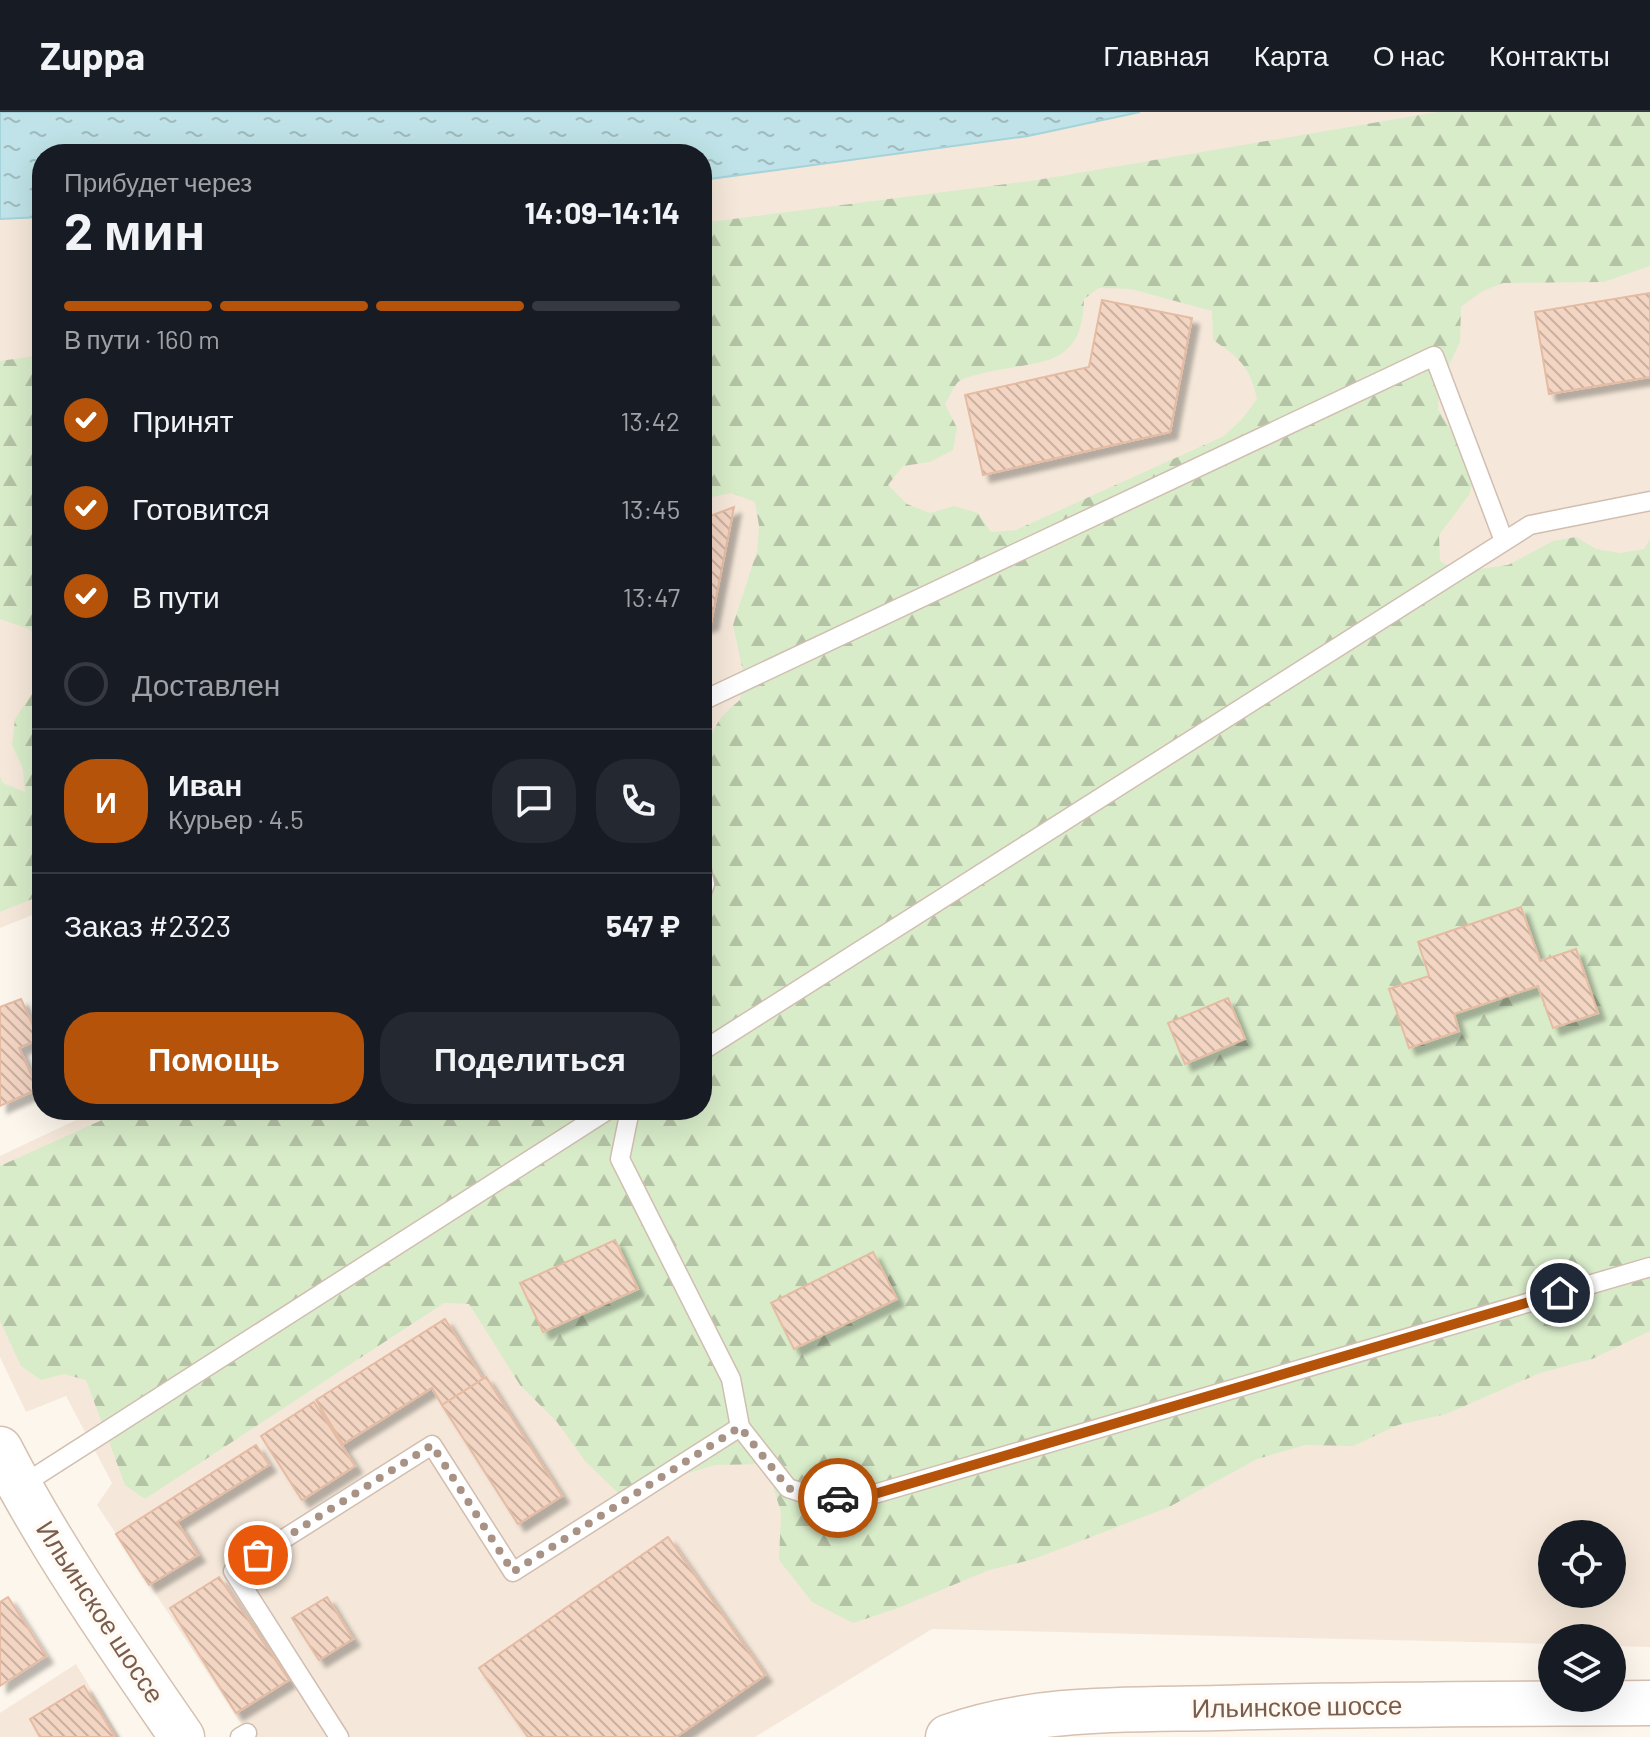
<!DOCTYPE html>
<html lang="ru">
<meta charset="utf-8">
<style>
:root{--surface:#171b24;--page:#242831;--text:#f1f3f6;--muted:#9ea1a6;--line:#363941;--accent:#b45309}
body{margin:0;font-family:Barlow,sans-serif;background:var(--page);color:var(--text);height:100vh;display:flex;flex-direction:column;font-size:30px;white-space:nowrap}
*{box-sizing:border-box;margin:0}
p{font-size:26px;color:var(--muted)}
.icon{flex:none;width:44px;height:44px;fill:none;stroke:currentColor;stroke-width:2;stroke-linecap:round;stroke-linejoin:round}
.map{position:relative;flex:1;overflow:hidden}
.drawer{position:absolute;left:32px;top:32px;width:680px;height:976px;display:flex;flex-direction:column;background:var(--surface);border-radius:32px;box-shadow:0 8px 32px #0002}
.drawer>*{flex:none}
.fabs{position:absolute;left:1538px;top:1408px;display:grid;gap:16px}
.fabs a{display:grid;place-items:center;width:88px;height:88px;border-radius:50%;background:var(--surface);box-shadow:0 8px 32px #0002;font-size:40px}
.pin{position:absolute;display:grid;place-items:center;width:68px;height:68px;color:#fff;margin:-34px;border:4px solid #fff;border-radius:50%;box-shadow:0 2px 8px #0007}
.courier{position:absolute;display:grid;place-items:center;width:80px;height:80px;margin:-40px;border:6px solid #b45309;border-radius:50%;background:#fff;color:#222;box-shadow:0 2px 10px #0007}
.summary em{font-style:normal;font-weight:700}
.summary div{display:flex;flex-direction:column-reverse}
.summary{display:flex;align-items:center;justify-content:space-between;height:136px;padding:0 32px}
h1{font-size:52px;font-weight:700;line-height:60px}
.bar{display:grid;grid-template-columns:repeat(4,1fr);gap:12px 8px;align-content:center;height:96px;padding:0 32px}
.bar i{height:10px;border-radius:6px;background:var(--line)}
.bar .current{background:var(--accent)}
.bar p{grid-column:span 4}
.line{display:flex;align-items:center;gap:20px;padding:0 32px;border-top:2px solid var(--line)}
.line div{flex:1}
.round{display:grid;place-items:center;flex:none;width:84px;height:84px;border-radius:32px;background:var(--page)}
ol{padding:0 32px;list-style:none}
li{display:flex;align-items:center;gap:24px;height:88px}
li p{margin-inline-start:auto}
li .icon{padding:8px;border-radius:50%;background:var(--accent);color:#fff;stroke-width:4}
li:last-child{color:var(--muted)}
li i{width:44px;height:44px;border:4px solid var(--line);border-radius:50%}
.cta{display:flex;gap:16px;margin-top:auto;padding:16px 32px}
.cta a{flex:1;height:92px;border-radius:32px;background:var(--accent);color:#fff;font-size:32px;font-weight:700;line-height:92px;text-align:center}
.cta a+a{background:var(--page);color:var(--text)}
header{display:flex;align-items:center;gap:48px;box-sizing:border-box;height:112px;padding:0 40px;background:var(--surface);border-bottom:2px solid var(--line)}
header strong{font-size:38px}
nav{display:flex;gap:44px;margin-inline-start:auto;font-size:28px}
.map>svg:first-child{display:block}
.residential{fill:#f5e8da;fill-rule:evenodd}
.forest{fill:url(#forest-firs);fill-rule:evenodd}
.water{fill:url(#water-ripples);stroke:#a5d3da;stroke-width:2}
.building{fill:url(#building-back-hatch);stroke:#e6bba3;stroke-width:2;filter:url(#shadow)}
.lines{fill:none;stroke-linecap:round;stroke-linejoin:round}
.lane-casing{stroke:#d1beb0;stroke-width:21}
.secondary-casing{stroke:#d6c0b0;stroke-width:47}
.lane{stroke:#fff;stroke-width:18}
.secondary{stroke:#fff;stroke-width:44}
.done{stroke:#a89285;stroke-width:8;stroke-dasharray:0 14.4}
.route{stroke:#b45309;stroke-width:10}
.labels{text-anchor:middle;stroke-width:7;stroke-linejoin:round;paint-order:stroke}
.street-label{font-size:26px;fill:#7a5c4d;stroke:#fffaf3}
</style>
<header>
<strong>Zuppa</strong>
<nav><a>Главная</a><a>Карта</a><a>О нас</a><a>Контакты</a></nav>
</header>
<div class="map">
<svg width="1650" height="1625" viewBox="0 0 1650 1625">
<defs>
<pattern id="forest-firs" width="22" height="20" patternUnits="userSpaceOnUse" patternTransform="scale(2)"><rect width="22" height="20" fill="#d8ecc9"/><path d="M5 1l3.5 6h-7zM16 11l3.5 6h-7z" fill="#b4c2a5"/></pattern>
<pattern id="water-ripples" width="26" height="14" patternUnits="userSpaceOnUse" patternTransform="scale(2)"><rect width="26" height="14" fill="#bfe3e8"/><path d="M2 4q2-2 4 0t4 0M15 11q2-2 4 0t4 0" fill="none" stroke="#a0bbbe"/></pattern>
<pattern id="building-back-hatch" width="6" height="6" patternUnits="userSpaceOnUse" patternTransform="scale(2)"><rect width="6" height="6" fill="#f3d5c3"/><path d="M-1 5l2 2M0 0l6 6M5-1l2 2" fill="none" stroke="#cab0a1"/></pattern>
<filter id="shadow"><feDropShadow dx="7" dy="7" stdDeviation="2" flood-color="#0004"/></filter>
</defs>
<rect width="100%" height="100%" fill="#fdf6ec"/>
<g class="residential">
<path d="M1140,0H1650V1535L1612,1534V1526H1552V1532L932,1517L755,1625H250L97,1393L112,1371L66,1284L26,1300L0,1245V1044L97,998H702V68L1028,24ZM1552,1422H1612V1482H1552Z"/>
<path d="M42,105V799L0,816V107Z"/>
<path d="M76,1552L120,1625H0V1601Z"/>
</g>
<g class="forest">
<path d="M1437,0H1650V154L1604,170L1503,171L1481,180L1461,195L1460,230L1439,274L1438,297L1476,359L1469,383L1439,423L1440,449L1458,460L1508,453L1553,429L1576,425L1596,437L1620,441L1644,437L1650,427V1219L1592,1247L1540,1261L1446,1302L1398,1313L1353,1334L1305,1333L1257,1347L1169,1395L1034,1447L989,1458L898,1496L853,1511L812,1490L779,1448L781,1400L766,1352L715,1353L619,1382L585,1349L557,1310L520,1273L469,1192L444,1191L145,1387L125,1373L86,1268L64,1262L41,1268L21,1254L0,1209V1054L124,998H702V652L705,651C710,620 715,608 740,588L744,564L733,513L757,439L759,414L755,390L731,381L702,387V111L1037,68ZM1099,176L1131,177L1212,199L1213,228C1240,246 1250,255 1257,287L1242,307L1224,324L1016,418L991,420L978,401L954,394L930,401L907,392L888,373L903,354L930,350L953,338L957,316L945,292C949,286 953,275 958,270C964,265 980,262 988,260C1043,248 1082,256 1084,187Z"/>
<path d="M42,243V528L29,517L0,507V249Z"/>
<path d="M42,567V783L0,800V664L3,671L25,680L23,657L12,633L15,607Z"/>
</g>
<path class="water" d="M0,0H1140L1028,24L702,68V42H42V105L0,107Z"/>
<g class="building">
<path d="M1650,181V265L1549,282L1535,200Z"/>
<path d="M1102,188L1192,206L1170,320L983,363L965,283L1089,255Z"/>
<path d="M734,395L711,511L702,514V407Z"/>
<path d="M1521,795L1540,849L1576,837L1598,901L1553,916L1538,874L1454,902L1459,919L1409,936L1389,877L1429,864L1418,830Z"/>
<path d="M1228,886L1245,927L1185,952L1168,911Z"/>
<path d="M21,887L39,927L19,936L38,977L0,994V895Z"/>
<path d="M615,1128L638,1177L543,1220L520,1171Z"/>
<path d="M873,1140L897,1187L794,1237L771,1191Z"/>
<path d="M445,1207L483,1267L442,1293L432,1276L343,1332L316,1288Z"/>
<path d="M486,1265L562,1384L518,1412L442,1293Z"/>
<path d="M314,1290L355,1354L302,1388L261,1324Z"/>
<path d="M256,1333L269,1353L177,1410L198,1443L149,1473L116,1422Z"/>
<path d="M668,1425L765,1563L676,1625H528L479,1556Z"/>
<path d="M219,1465L289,1568L236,1601L170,1496Z"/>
<path d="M8,1485L46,1544L0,1574V1490Z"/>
<path d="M327,1485L353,1527L319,1548L292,1506Z"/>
<path d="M84,1574L115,1625H40L30,1607Z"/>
</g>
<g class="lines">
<defs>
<g id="lane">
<path d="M702,589L1434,244L1504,429"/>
<path d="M702,759L705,772L702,780"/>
<path d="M702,939L1530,413L1650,389"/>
<path d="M740,1315L788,1376L821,1387L871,1383L1650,1155"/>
<path d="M19,1375L608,998"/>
<path d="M240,1625L247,1621"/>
<path d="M339,1625L233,1459L432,1333L513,1460L740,1315L731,1267L620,1047L630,998"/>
</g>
<g id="secondary">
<path d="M0,1337C52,1438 118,1532 182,1625"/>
<path d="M948,1625C1034,1594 1128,1598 1218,1596C1362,1592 1506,1592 1650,1591"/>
</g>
</defs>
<use href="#lane" class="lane-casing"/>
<use href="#secondary" class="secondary-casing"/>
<use href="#lane" class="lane"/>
<use href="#secondary" class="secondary"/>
</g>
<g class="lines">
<path class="done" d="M258,1443L432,1333L513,1460L740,1315L788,1376L821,1387L838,1386"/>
<path class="route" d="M838,1386L871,1383L1560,1181"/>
</g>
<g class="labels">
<g class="street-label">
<text transform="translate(100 1500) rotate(57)" y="9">Ильинское шоссе</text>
<text transform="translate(1297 1595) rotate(-1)" y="9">Ильинское шоссе</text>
</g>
</g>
</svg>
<div class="fabs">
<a><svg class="icon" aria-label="locate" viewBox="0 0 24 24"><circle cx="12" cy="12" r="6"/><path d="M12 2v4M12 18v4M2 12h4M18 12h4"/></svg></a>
<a><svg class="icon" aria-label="layers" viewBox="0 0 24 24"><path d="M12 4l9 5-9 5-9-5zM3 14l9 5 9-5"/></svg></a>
</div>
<div class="pin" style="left:258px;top:1443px;background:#ea580c"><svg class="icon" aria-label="bag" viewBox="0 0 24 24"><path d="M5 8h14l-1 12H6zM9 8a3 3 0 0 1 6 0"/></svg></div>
<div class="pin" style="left:1560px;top:1181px;background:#1f2937"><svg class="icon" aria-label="home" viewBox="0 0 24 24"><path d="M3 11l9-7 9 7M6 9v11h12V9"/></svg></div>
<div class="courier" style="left:838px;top:1386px"><svg class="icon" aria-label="car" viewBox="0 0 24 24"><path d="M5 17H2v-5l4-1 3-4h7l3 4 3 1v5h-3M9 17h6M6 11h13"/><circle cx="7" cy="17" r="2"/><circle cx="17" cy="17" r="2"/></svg></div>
<section class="drawer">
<div class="summary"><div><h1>2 мин</h1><p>Прибудет через</p></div><em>14:09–14:14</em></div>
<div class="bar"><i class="current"></i><i class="current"></i><i class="current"></i><i></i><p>В пути · 160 m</p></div>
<ol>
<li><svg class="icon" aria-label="check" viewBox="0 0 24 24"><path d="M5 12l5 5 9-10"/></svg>Принят<p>13:42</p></li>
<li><svg class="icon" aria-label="check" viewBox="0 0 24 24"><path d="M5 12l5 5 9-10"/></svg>Готовится<p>13:45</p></li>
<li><svg class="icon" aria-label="check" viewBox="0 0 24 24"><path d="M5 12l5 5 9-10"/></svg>В пути<p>13:47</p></li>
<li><i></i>Доставлен</li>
</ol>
<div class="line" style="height:144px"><b class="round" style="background:var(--accent);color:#fff">И</b><div><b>Иван</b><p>Курьер · 4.5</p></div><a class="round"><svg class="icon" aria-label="chat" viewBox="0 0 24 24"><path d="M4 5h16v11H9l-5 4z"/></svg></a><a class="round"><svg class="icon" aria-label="phone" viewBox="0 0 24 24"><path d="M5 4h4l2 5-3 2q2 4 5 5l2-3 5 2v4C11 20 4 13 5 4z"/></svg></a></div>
<div class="line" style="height:104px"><div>Заказ #2323</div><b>547 ₽</b></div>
<div class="cta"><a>Помощь</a><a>Поделиться</a></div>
</section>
</div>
